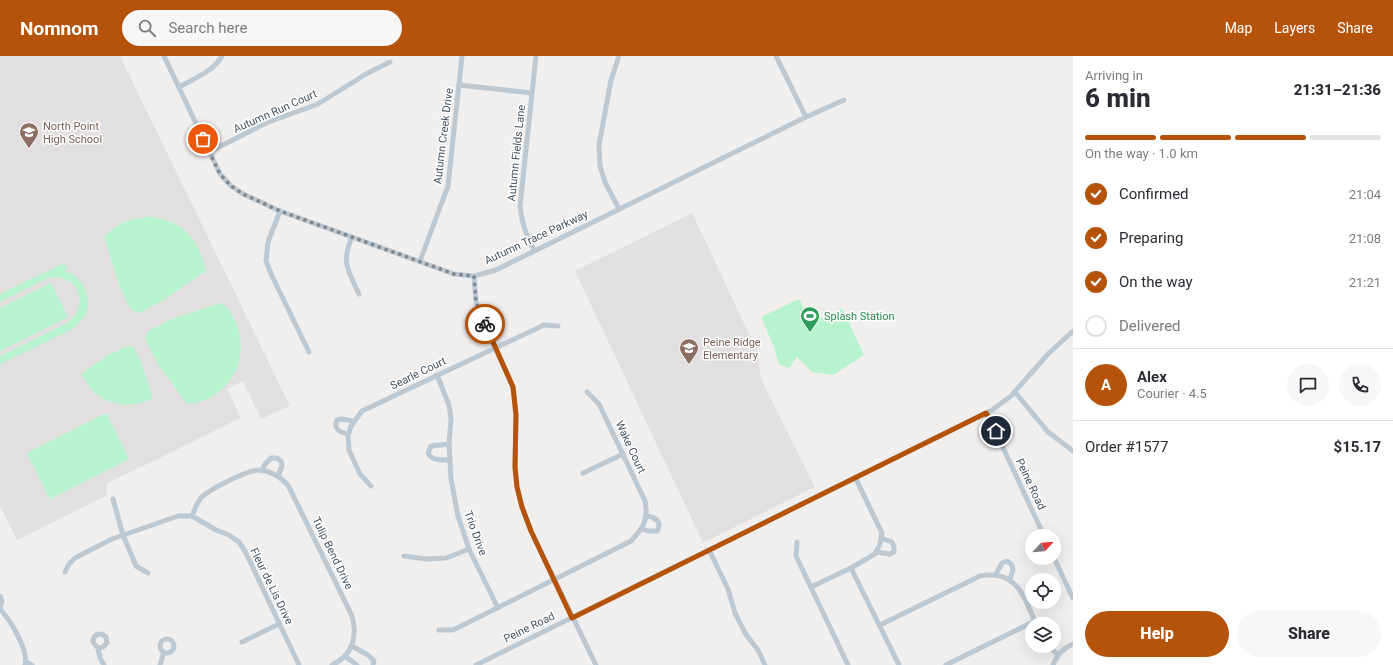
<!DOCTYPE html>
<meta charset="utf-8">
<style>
:root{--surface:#fff;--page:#f7f7f7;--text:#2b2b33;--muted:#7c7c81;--line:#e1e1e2;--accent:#b45309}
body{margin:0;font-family:Roboto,sans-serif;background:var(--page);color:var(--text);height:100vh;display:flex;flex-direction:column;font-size:15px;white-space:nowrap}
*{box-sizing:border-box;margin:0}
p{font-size:13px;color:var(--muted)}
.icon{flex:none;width:22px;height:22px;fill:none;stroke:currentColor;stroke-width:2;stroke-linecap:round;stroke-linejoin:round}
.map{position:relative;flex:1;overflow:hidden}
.sheet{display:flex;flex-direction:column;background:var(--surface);width:320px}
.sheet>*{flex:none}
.needle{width:26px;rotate:64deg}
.buttons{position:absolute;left:1025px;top:473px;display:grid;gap:8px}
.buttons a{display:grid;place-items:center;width:36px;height:36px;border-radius:50%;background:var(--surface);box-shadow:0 4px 16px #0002;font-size:20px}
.pin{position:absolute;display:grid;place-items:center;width:34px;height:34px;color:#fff;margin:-17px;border:2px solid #fff;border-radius:50%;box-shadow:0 1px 4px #0007}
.courier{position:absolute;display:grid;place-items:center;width:40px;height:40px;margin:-20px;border:3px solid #b45309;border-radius:50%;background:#fff;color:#222;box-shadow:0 1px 5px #0007}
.summary em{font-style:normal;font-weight:800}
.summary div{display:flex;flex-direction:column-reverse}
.summary{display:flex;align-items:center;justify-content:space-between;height:68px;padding:0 12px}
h1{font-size:26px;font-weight:800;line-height:30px}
.bar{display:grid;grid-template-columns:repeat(4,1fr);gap:6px 4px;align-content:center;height:48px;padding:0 12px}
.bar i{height:5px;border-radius:3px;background:var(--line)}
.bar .current{background:var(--accent)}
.bar p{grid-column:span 4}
.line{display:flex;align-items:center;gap:10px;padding:0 12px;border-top:1px solid var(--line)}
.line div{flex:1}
.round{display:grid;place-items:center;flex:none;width:42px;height:42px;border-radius:21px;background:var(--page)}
ol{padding:0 12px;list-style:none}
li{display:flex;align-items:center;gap:12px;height:44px}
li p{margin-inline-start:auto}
li .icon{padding:4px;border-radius:50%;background:var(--accent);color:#fff;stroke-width:4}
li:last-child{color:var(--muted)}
li i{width:22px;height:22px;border:2px solid var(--line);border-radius:50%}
.button{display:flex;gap:8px;margin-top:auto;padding:8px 12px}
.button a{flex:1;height:46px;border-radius:24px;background:var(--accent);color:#fff;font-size:16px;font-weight:800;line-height:46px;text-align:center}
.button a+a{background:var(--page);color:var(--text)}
header{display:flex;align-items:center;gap:24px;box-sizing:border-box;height:56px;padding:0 20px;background:var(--accent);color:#fff}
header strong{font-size:19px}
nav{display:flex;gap:22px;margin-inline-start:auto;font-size:14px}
.search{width:280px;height:36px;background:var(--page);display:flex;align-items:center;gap:10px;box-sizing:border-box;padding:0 14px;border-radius:22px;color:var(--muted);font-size:15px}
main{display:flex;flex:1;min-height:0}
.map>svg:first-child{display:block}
.education{fill:#e2dfe0}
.green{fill:#b8f3cf}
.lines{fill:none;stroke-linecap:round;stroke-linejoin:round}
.minor{stroke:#bdc9d2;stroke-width:5}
.done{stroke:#818990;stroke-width:4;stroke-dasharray:0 7.2}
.route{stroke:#b45309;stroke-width:5}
.labels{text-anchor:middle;stroke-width:3;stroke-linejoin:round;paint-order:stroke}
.street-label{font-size:11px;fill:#45525e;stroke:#fff}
.education-label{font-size:11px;fill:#785e54;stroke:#fff;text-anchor:start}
.leisure-label{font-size:11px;fill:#27864d;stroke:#fff;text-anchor:start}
</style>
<header>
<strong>Nomnom</strong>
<div class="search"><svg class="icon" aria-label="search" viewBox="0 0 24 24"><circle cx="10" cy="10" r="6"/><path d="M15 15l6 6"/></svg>Search here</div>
<nav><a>Map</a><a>Layers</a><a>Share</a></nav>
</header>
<main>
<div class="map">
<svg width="1073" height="609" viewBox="0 0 1073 609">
<rect width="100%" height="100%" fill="#f1eeee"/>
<g class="education">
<path d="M0,0H120L290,350L261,363L243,325L227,333L241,362L106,428L107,439L17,484L0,450Z"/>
<path d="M692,157L757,295L761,323L815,431L703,487L575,215Z"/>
</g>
<g class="green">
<path d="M151,161C184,165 199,184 206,215L162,245L140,257L131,254L119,229L104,181C119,166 131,162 151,161Z"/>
<path d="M64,207L67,213L64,215C82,219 93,241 86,258C82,265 77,269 71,274L0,308V300L67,267C93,248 76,214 46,223L0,246V238Z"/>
<path d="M51,227L68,261L0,295V252Z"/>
<path d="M799,243C802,247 803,253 807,257C818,267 832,259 842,252L864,299L833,319L812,316L797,301L789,312L779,308L774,291L761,261Z"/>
<path d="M221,247C230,253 234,261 238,272C250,307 225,346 187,348L157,307L145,283L148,275L174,262Z"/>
<path d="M128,290L134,292L143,311L153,343L141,347L125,349L108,345L94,337L81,318L108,299Z"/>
<path d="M106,357L129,403L50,443L27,397Z"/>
</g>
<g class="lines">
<g class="minor">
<path d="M164,0L220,118L231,130L243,138L280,155L454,218L474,220L496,214L806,61L844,44"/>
<path d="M776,0L806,61"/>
<path d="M459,29L532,37"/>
<path d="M179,31C193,23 214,15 222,0"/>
<path d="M209,96L266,67L318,48L366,18L390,6"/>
<path d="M619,153L605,126L600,110L599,89L611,24L619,0"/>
<path d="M280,155L268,186L266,205L272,220L309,296"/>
<path d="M352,181C341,206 348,215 359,238"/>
<path d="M534,194C526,178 522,168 520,150L536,0"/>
<path d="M420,205L448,130L462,0"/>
<path d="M474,220L476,246L481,260L513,331L516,359L515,411L517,431L522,451L531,475L596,609"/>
<path d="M437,319L449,349L451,363L449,388L451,423L458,460L469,493L498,552"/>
<path d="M1015,336L1048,376L1073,395"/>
<path d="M987,357L1044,480"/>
<path d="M348,378C340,376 333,374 337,364L341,363L353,365"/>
<path d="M449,388L431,390L428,397C432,405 442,404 450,404"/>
<path d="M262,415L265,408L271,402H277L281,405L282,410L278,420"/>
<path d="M583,417L623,398"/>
<path d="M371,430L360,418L349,394L348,380L351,370L362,355L544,269L558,270"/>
<path d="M113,443L123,479L134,505L136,510L148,517"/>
<path d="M192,460C195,453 197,446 202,441C210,433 248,414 258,414C271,414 280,421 288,429L352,560C358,581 352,600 332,609"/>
<path d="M642,473L648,475H657C663,466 655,461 646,460"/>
<path d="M797,486L796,500L848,609"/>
<path d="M709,494L728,533L735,557L745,577L758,594L765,609"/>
<path d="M876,496L890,498L894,496V491L892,486L881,482"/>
<path d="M404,500L426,503L446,502L469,493"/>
<path d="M1054,502L1073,542"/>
<path d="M851,512L899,609"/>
<path d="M65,516L69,508L75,502L112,483L178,460H192L216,474L229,479L239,486L245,495L299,609"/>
<path d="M996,518L1002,507L1007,505L1012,509L1013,514L1010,523"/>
<path d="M811,531L851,512L875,498L880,488L882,477L855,421"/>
<path d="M0,540L2,545L0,551"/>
<path d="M0,553C10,564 29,594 25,609"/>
<path d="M880,569L980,520C1017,513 1024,541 1036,568"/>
<path d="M439,574H453L631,485C643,472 649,464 645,445L599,348L587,336"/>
<circle cx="167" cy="590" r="7"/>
<path d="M242,586L279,568"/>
<path d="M352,590L368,599L374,605L373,609"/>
<path d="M1049,590L1057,598"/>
<path d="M98,592L103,591L107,587L106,581L102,578C96,578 93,580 93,586L96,590L98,592L100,602L104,609"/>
<path d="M345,600L357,609"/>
<path d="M26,606L32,609"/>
<path d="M160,609L164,596"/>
<path d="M476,609L992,354L1011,340L1048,298L1073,275"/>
<path d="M946,609L1035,565"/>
<path d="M1053,609C1058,598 1062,593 1073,588"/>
</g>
</g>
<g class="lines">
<path class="done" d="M203,83L220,118L231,130L243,138L280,155L454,218L474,220L476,246L485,268"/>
<path class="route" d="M485,268L513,331L516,359L515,411L517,431L522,451L531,475L572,562L986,357L996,375"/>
</g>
<defs>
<symbol id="school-pin" viewBox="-11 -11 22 30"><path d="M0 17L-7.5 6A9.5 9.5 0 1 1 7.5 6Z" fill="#8d6e63" stroke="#fff"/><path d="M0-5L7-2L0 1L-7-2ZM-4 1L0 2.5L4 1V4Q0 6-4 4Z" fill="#fff"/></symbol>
<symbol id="stadium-pin" viewBox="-11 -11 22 30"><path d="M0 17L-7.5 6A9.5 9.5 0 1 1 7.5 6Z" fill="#2e9e5b" stroke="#fff"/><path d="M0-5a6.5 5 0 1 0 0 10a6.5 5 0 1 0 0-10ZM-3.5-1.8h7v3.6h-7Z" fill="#fff"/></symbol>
</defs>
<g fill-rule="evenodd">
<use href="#school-pin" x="18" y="65" width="22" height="30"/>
<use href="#stadium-pin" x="799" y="249" width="22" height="30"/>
<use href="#school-pin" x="678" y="281" width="22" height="30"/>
</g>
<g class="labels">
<g class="street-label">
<text transform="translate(275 55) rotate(-24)" y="4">Autumn Run Court</text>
<text transform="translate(443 80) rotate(-83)" y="4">Autumn Creek Drive</text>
<text transform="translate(516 97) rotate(-84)" y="4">Autumn Fields Lane</text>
<text transform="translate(536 181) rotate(-25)" y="4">Autumn Trace Parkway</text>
<text transform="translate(418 317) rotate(-26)" y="4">Searle Court</text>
<text transform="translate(631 391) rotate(65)" y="4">Wake Court</text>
<text transform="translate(1031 428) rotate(65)" y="4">Peine Road</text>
<text transform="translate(476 477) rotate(70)" y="4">Trio Drive</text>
<text transform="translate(333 497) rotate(64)" y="4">Tulip Bend Drive</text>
<text transform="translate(272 530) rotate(64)" y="4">Fleur de Lis Drive</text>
<text transform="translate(529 571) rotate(-26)" y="4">Peine Road</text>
</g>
<g class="education-label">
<text x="43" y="74">North Point<tspan x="43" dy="13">High School</tspan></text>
<text x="703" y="290">Peine Ridge<tspan x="703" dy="13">Elementary</tspan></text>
</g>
<g class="leisure-label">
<text x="824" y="264">Splash Station</text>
</g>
</g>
</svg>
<div class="buttons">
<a><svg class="needle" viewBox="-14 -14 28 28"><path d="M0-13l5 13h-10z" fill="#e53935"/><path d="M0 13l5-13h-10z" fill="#7c7c81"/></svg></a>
<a><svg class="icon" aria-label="locate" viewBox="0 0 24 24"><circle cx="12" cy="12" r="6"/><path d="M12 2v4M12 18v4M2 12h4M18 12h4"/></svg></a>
<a><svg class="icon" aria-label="layers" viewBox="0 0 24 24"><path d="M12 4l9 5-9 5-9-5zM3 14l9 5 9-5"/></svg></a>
</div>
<div class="pin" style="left:203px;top:83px;background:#ea580c"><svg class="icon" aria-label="bag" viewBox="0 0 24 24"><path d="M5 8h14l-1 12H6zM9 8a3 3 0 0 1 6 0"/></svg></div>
<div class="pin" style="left:996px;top:375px;background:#1f2937"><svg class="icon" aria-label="home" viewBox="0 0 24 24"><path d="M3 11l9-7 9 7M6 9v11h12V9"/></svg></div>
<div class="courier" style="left:485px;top:268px"><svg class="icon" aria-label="bike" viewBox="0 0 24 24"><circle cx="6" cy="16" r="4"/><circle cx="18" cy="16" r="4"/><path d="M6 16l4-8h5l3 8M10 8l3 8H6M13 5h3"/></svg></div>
</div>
<section class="sheet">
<div class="summary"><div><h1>6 min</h1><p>Arriving in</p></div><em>21:31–21:36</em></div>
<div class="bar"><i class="current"></i><i class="current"></i><i class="current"></i><i></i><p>On the way · 1.0 km</p></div>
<ol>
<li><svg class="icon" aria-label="check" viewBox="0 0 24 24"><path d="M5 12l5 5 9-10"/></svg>Confirmed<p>21:04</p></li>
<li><svg class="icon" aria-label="check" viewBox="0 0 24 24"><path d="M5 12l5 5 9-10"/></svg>Preparing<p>21:08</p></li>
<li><svg class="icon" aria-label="check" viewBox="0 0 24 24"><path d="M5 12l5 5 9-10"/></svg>On the way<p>21:21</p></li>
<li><i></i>Delivered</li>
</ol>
<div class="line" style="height:72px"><b class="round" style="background:var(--accent);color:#fff">A</b><div><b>Alex</b><p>Courier · 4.5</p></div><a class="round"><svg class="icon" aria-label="chat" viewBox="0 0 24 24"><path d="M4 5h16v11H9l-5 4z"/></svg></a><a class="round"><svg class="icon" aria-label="phone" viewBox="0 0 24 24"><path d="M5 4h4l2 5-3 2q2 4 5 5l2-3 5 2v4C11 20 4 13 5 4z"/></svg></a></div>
<div class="line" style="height:52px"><div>Order #1577</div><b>$15.17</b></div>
<div class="button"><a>Help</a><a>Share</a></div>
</section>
</main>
